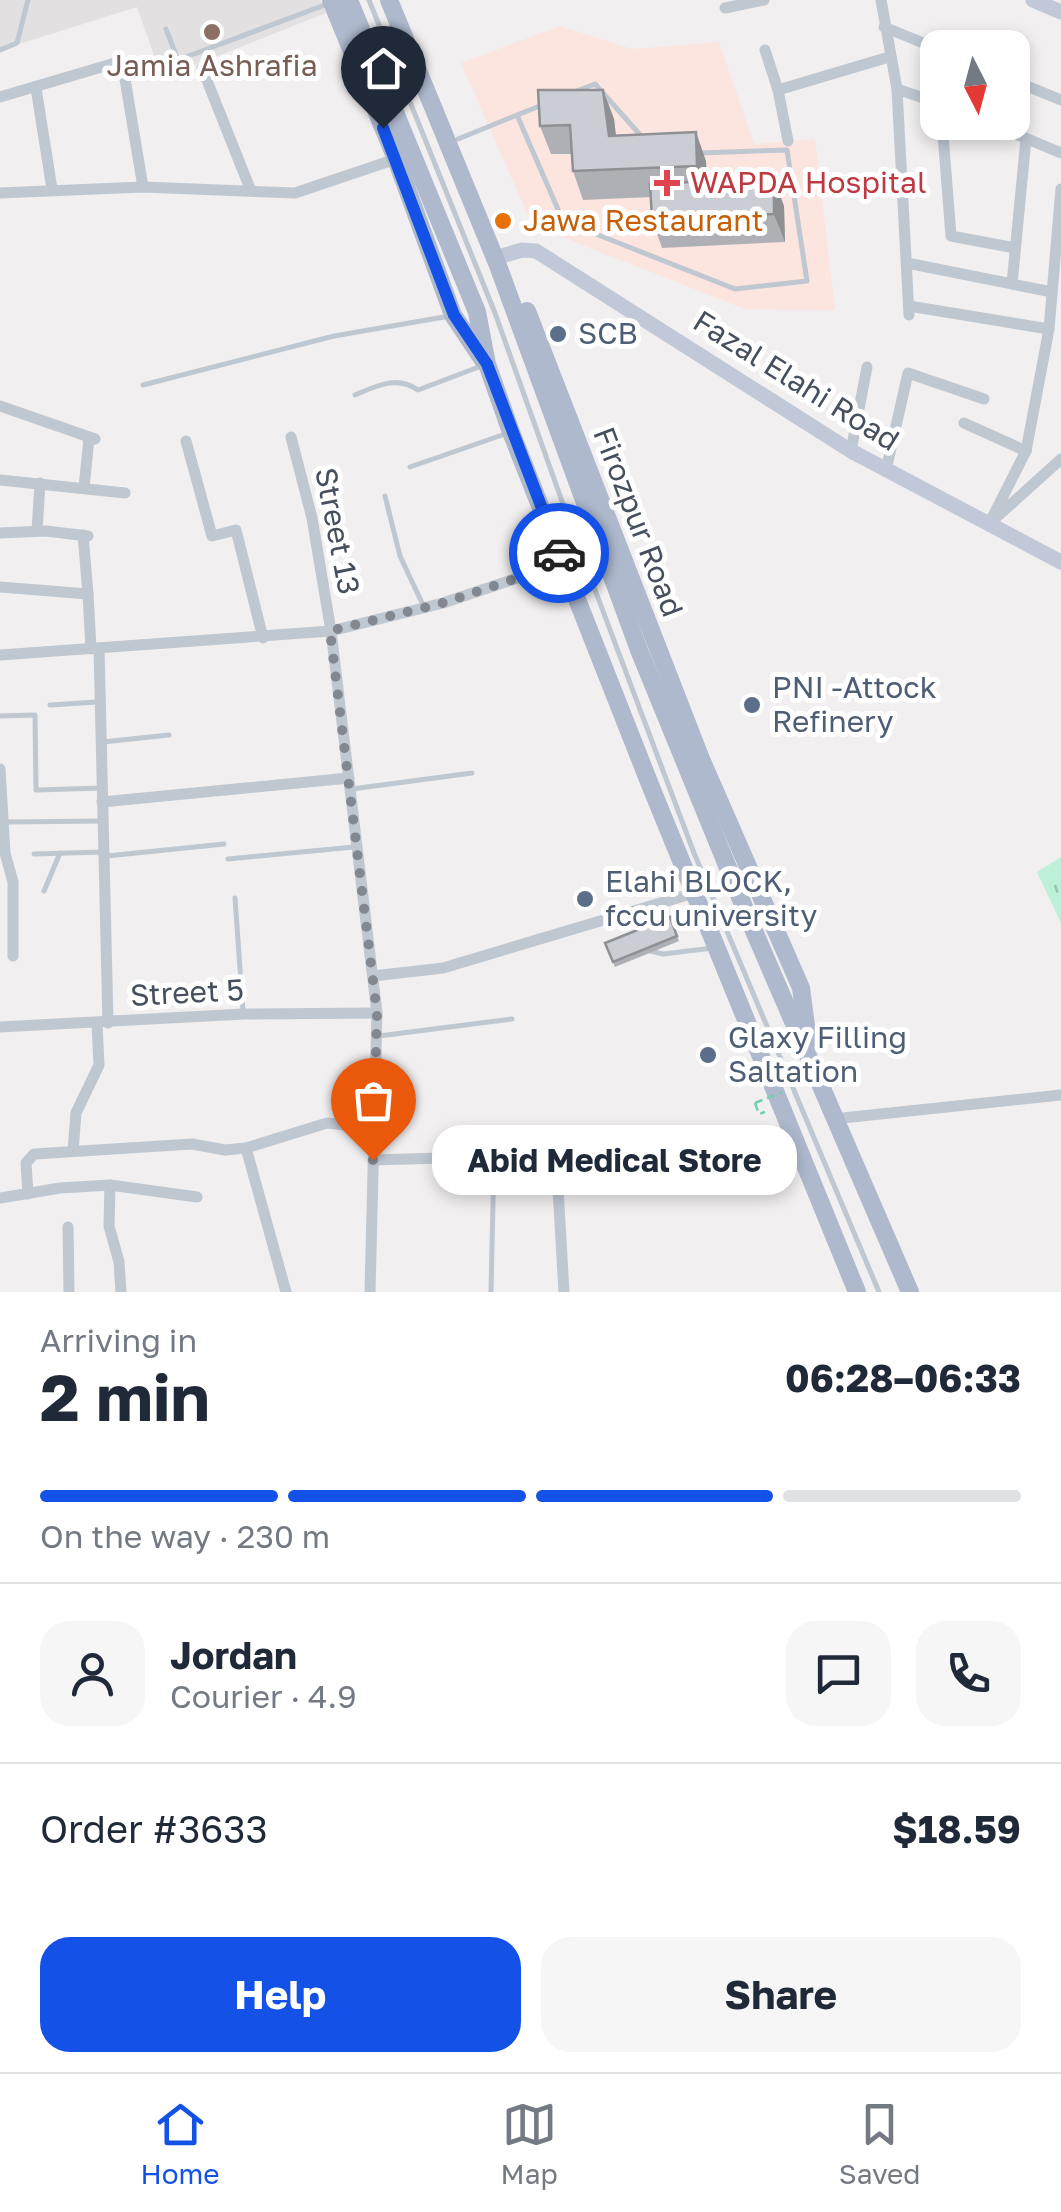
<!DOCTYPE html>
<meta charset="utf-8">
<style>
:root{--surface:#fff;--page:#f6f6f7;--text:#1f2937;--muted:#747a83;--line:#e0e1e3;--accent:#1451e6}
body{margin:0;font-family:"Golos Text",sans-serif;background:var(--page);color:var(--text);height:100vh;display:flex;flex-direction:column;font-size:38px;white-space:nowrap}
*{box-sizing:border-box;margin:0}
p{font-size:32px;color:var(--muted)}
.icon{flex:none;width:55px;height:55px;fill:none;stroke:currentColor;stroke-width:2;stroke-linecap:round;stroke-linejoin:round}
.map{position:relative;height:1292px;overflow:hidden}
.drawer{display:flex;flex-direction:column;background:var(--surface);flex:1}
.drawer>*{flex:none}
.needle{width:65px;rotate:174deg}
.tools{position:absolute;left:920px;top:30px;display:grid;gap:20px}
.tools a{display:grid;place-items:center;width:110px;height:110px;border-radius:20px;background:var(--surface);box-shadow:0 5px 15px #0003;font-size:50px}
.pin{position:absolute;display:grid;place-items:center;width:85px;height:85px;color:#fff;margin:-102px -42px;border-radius:50% 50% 50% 0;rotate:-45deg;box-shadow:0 0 10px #0007}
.pin .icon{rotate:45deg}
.courier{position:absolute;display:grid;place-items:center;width:100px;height:100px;margin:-50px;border:8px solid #1451e6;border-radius:50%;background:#fff;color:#222;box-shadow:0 2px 12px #0007}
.bubble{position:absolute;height:70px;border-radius:30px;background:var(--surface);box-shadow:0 5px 15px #0003;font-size:32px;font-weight:700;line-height:70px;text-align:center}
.overview em{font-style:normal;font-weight:700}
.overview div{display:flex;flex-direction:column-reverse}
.overview{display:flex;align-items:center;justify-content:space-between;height:170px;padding:0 40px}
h1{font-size:65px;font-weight:700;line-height:75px}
.bar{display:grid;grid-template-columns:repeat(4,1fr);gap:15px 10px;align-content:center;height:120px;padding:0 40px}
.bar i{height:12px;border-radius:8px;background:var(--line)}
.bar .active{background:var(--accent)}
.bar p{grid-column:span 4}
.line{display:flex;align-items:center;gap:25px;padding:0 40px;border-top:2px solid var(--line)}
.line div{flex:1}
.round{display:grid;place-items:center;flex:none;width:105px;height:105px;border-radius:30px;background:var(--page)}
.cta{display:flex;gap:20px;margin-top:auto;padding:20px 40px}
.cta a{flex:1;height:115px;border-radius:30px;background:var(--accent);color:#fff;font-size:40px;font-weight:700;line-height:115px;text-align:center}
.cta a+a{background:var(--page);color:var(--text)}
.dock{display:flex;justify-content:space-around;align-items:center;height:140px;border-top:2px solid var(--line);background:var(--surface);font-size:28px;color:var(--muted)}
.dock a{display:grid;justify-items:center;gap:5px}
.dock .active{color:var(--accent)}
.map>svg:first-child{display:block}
.education{fill:#e2e0e1}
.medical{fill:#fce5df}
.grass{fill:url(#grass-tufts)}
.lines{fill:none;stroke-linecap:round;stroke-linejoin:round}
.path{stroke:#73cfaf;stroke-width:2.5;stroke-dasharray:8 5;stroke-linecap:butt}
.lane{stroke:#bfc7d1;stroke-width:5}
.street{stroke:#bfc7d1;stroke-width:11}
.secondary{stroke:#c1c9d8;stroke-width:15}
.primary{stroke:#aeb9ce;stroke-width:18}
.path-bridge{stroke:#73cfaf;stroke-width:2.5;stroke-dasharray:8 5;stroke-linecap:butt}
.lane-bridge{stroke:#bfc7d1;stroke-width:5}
.wall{fill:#afb0b6}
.shaded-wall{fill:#8e9094}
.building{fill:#cbcdd4;stroke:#8e9094;stroke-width:2.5}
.done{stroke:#828790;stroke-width:10;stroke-dasharray:0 18}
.route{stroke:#1451e6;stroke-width:12}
.education-dot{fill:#8d6e63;stroke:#fff;stroke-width:4}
.health-dot{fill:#e0444e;stroke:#fff;stroke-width:4}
.food-dot{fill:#e8710a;stroke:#fff;stroke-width:4}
.service-dot{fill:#5c6f8a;stroke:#fff;stroke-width:4}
.labels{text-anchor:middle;stroke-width:10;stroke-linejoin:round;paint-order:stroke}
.education-label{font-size:30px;fill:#785e54;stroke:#fff}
.health-label{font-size:30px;fill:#be3a42;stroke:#fff;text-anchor:start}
.food-label{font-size:30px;fill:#c56008;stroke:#fff;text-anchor:start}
.service-label{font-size:30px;fill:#4e5e75;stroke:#fff;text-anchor:start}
.street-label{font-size:30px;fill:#464f5d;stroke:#fff}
</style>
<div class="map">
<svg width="1061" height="1292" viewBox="0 0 1061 1292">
<defs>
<pattern id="grass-tufts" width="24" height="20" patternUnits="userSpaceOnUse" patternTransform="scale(2.5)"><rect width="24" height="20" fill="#bcf0d8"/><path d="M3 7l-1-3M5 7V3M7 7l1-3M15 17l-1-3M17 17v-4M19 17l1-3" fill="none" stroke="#9bc5b2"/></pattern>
</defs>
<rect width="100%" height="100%" fill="#f1efef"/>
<path class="education" d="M0,0H320L326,13L162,78L137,7L0,50Z"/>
<path class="medical" d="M560,26L632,49L719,42L754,144L815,139L835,310L745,309L552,233L531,222L461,63Z"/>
<path class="grass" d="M1061,857V923L1037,872Z"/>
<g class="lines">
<g class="path">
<path d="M835,1085L844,1081L839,1068"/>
<path d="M755,1103L759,1114L765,1112"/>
</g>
<g class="lane">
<path d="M166,29L178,60L330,3"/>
<path d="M0,50L17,43L28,0"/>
<path d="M574,92L595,84L642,137"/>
<path d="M517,115L545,104"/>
<path d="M458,139L517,115L563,221L735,289L807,281L787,150L700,153"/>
<path d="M143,385L334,336L450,316"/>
<path d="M355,395C376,386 397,375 418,390L484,365"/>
<path d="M410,467L508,433"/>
<path d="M385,496L400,556L423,605"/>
<path d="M50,705L97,702"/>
<path d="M0,716L35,715L36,790L102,788"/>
<path d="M103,742L169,735"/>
<path d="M352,789L472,773"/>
<path d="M5,822L102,821"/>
<path d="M34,854L103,852"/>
<path d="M107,856L224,844"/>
<path d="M228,859L354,847"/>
<path d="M44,891L60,853"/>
<path d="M235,898L243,1011"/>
<path d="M665,921L697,909"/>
<path d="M650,951L663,954L713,948"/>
<path d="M379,1036L512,1019"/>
<path d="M491,1292L494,1159"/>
</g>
<g class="street">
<path d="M881,0L897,89L909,315"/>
<path d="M725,8L764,0"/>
<path d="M884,27L938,49"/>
<path d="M765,50L778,90L788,141"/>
<path d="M202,68L251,191"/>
<path d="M1012,80L1061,100"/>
<path d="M36,88L52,189"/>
<path d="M897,89L938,103"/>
<path d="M778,90L889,57"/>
<path d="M0,97L122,61L143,187"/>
<path d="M942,122L951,236L1015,248"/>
<path d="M987,122L1061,153"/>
<path d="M1061,189L1049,329L1026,451L989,524L1061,459"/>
<path d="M0,193L143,187L295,193L396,159"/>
<path d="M907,263L1052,292"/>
<path d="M1012,284L1026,139"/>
<path d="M909,306L1049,329"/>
<path d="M0,406L95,439"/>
<path d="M964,423L1026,451"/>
<path d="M291,437L312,518L331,631L377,1013L370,1292"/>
<path d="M186,441L212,536L236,530L263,638"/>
<path d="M851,451L867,367"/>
<path d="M886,470L908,373L984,399"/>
<path d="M0,480L125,493"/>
<path d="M84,488L89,438"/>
<path d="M37,531L40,483"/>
<path d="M0,533L46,531L88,536"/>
<path d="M83,535L88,594"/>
<path d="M0,587L88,594L91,649"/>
<path d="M99,648L108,1023"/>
<path d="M0,655L331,631L443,603L562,563"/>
<path d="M0,769L5,853L13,882V956"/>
<path d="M102,802L349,778"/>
<path d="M373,976L443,968L694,893"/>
<path d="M0,1027L244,1014L377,1013"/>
<path d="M833,1119L1061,1095"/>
<path d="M246,1148L286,1292"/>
<path d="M73,1151L76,1113L99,1065L97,1024"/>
<path d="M556,1154L564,1292"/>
<path d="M373,1160L724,1150L796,1144"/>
<path d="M110,1185L109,1226L119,1262L121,1292"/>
<path d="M28,1194L26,1163L34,1154L192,1144L225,1150L246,1148L327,1123L374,1128"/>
<path d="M0,1198L60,1188L110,1185L197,1197"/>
<path d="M68,1227L69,1292"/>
</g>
<g class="secondary">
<path d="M1033,0L1061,12"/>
<path d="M505,255L522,250L536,251L851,451L1061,562"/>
</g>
<g class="primary">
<path d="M331,0L396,159L453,315L483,360"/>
<path d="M349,0L477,312L487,364L511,432L651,787L857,1292"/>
<path d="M389,0L497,263L639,650L751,924L910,1292"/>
<path d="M527,311L701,759L801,988L808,1041"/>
</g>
<g class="path-bridge">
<path d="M803,1083L839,1068"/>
<path d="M755,1103L782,1092"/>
</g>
<path class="lane-bridge" d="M369,0L495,313L568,518L694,853L879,1292"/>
</g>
<g class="wall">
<path d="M603,90L614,119L616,136L706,161L707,181L784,206L785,242L662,248L652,219L651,197L583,200L573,171L572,154H551L540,126Z"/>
<path d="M670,917L679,941L615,967L605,943Z"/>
</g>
<g class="shaded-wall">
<path d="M603,90L614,119L619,164L609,136Z"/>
<path d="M696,132L706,161L707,195L697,166Z"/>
<path d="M774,178L784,206L785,242L774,214Z"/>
</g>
<g class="building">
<path d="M538,90H603L609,136L696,132L697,166L573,171L570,125L540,126Z"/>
<path d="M774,178V214L652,219L650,184Z"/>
<path d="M670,917L677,936L613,962L605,943Z"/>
</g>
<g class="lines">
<path class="done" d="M373,1160L377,1013L330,631L443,603L562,563L559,553"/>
<path class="route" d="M383,128L454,315L487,364L559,553"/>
</g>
<circle class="education-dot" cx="212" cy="32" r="10"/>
<path class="health-dot" d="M662 168h10v10h10v10h-10v10h-10v-10h-10v-10h10z"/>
<circle class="food-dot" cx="503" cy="221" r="10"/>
<g class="service-dot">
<circle cx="558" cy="334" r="10"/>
<circle cx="752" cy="705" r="10"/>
<circle cx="585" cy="899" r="10"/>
<circle cx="708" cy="1055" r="10"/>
</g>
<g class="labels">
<g class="education-label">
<text x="212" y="76">Jamia Ashrafia</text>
</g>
<g class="health-label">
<text x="690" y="193">WAPDA Hospital</text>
</g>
<g class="food-label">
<text x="523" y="231">Jawa Restaurant</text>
</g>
<g class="service-label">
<text x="578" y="344">SCB</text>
<text x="772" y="698">PNI -Attock<tspan x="772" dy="34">Refinery</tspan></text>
<text x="605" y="892">Elahi BLOCK,<tspan x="605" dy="34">fccu university</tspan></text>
<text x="728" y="1048">Glaxy Filling<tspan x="728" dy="34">Saltation</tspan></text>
</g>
<g class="street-label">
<text transform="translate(796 381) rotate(32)" y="10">Fazal Elahi Road</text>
<text transform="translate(638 522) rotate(69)" y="10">Firozpur Road</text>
<text transform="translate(337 531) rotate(79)" y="10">Street 13</text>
<text transform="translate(187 993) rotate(-3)" y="10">Street 5</text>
</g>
</g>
</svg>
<div class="tools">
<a><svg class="needle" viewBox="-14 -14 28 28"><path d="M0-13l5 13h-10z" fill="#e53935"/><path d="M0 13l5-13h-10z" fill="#747a83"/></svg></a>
</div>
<div class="pin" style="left:373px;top:1160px;background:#ea580c"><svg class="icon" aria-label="bag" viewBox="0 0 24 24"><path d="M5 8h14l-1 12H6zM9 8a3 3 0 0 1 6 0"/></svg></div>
<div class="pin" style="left:383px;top:128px;background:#1f2937"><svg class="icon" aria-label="home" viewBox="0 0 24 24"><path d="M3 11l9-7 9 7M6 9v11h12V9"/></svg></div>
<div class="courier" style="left:559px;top:553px"><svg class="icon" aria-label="car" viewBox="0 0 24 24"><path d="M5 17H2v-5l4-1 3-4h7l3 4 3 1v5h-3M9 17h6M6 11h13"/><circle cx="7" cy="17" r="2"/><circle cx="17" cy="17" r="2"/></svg></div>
<div class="bubble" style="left:432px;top:1125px;width:365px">Abid Medical Store</div>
</div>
<section class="drawer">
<div class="overview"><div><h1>2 min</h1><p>Arriving in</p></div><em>06:28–06:33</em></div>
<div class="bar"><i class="active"></i><i class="active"></i><i class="active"></i><i></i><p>On the way · 230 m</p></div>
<div class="line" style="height:180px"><a class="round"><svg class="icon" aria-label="person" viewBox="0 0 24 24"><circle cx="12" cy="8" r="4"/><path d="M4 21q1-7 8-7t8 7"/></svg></a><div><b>Jordan</b><p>Courier · 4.9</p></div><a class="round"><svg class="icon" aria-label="chat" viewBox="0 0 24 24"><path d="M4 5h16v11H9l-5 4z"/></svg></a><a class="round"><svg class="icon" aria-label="phone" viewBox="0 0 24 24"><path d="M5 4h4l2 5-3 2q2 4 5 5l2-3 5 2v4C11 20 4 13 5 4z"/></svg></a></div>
<div class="line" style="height:130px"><div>Order #3633</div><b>$18.59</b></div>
<div class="cta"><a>Help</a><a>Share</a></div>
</section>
<nav class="dock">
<a class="active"><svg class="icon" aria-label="home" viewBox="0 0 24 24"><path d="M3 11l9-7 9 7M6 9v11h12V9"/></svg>Home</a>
<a><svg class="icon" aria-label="map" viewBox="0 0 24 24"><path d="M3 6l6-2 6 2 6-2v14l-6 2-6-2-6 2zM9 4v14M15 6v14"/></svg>Map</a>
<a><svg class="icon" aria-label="saved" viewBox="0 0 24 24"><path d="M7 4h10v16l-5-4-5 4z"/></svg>Saved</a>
</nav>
